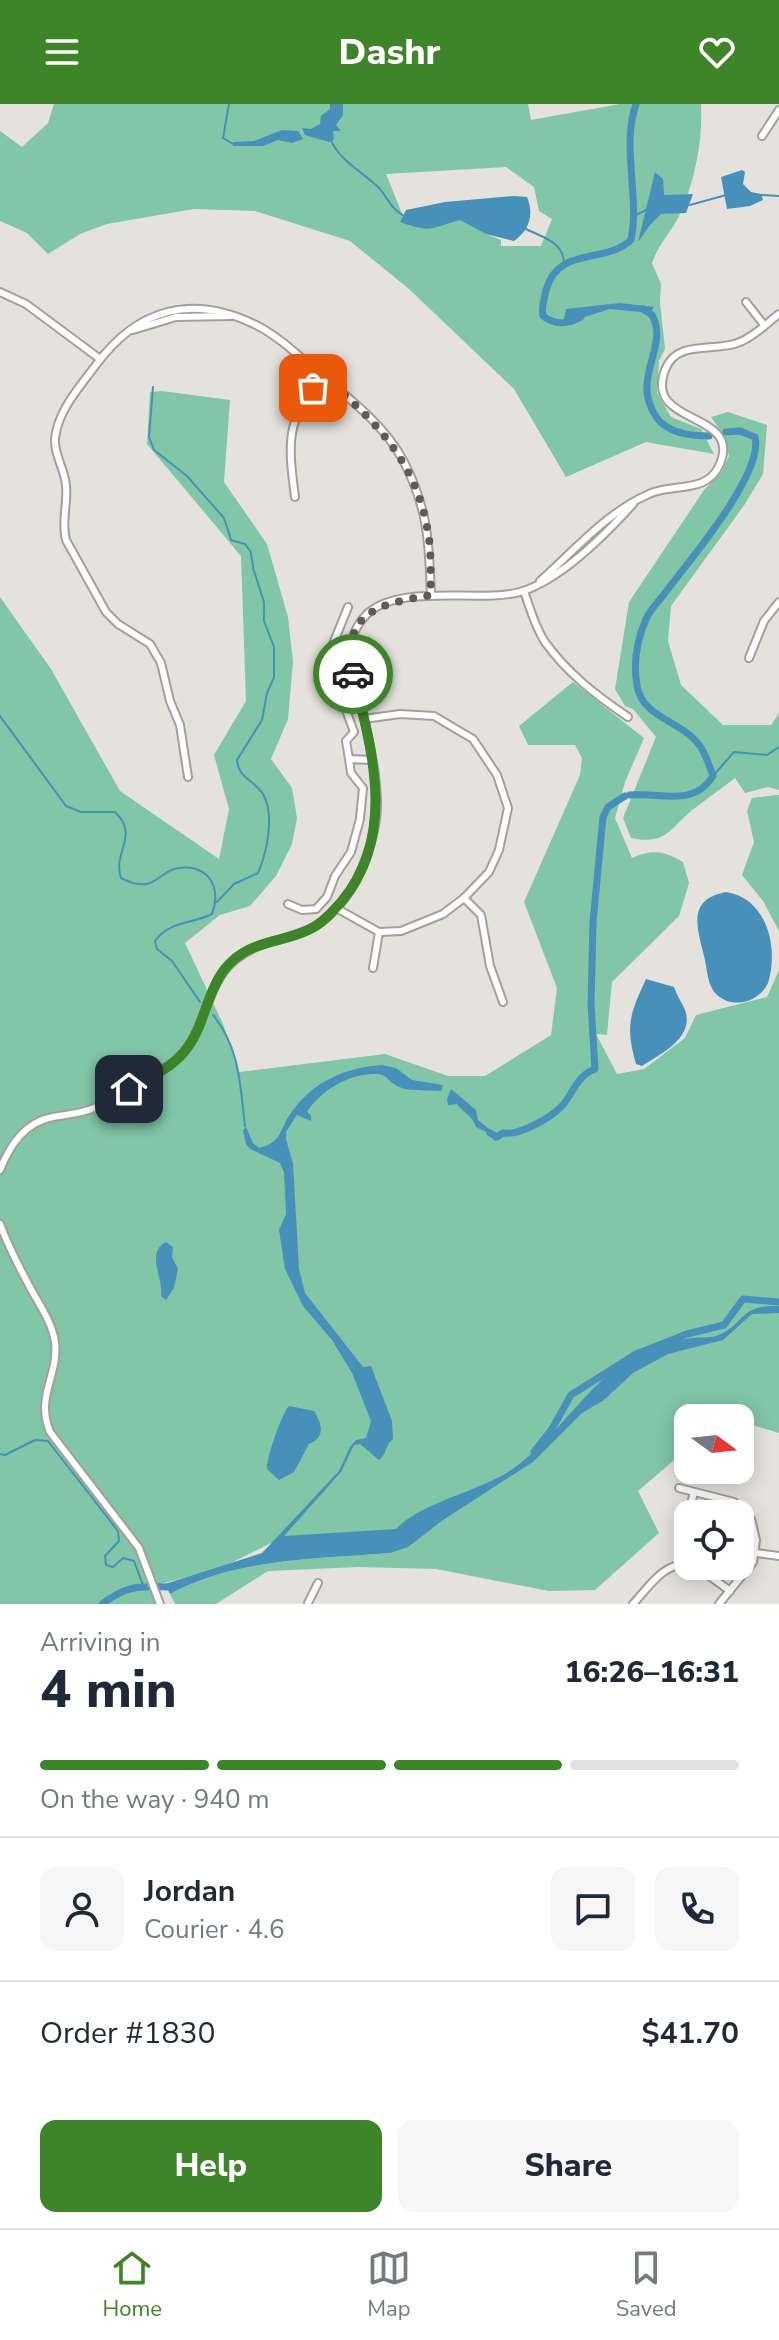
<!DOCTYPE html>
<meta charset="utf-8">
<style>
:root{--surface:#fff;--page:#f6f6f7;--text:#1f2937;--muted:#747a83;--line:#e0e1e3;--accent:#3e8429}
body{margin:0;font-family:"Nunito Sans",sans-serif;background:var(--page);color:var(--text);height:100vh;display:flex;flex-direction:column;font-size:30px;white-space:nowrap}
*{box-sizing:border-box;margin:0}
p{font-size:26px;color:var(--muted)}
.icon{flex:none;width:44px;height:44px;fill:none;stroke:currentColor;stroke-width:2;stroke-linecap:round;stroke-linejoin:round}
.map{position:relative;height:1500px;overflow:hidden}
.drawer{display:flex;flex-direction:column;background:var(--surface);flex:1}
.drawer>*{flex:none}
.needle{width:52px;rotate:105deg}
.controls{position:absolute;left:674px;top:1300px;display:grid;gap:16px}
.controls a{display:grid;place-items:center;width:80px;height:80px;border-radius:16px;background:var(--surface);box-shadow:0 4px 20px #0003;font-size:40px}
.pin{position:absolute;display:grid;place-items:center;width:68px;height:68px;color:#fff;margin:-34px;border-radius:16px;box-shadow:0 4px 12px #0006}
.courier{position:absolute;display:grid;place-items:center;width:80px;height:80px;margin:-40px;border:6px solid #3e8429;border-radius:50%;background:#fff;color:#222;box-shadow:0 2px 10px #0007}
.summary em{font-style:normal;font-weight:800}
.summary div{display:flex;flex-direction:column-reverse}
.summary{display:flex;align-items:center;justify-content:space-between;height:136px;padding:0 40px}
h1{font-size:52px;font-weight:800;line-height:60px}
.bar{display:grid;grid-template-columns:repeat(4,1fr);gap:12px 8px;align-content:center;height:96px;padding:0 40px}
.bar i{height:10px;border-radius:6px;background:var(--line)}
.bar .selected{background:var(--accent)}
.bar p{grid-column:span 4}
.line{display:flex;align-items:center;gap:20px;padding:0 40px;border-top:2px solid var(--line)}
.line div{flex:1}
.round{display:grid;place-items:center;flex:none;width:84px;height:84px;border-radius:16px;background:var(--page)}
.primary-button{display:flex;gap:16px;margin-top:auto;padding:16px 40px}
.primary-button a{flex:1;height:92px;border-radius:16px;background:var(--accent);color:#fff;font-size:32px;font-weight:800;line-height:92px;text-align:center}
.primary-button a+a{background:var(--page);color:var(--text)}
header{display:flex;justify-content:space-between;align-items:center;height:104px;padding:0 40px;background:var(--accent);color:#fff;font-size:36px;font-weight:800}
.dock{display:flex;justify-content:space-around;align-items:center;height:112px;border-top:2px solid var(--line);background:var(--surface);font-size:22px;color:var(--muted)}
.dock a{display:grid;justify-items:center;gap:4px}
.dock .selected{color:var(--accent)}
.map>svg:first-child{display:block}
.green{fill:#81c6a6;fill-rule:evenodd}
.water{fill:#4790b9}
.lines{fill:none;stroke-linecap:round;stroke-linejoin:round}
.stream{stroke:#4790b9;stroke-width:2}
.river{stroke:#4790b9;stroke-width:7}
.minor-casing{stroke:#a3a09c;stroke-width:10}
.minor{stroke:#fff;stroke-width:6}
.done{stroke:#5e5c59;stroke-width:8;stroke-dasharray:0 14.4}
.route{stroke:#3e8429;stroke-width:10}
</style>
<header><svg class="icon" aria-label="menu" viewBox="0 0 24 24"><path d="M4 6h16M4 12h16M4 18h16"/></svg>Dashr<svg class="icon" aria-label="heart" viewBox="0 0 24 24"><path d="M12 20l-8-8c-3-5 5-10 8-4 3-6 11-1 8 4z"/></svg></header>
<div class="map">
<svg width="779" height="1500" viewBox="0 0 779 1500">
<rect width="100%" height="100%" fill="#e5e2de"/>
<g class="green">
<path d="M54,0H528L531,16L620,0H701C703,36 695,77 680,110C672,127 658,141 652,159L661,180L660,198L665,245L659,257L657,289L671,313L701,325L714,350L646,338L566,373L514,285L409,185L350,137L255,107L194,105L107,120L80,130L48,150L27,129L0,117V27L22,43L48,19ZM506,63L534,83L539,107L552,115L541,142H501V136L486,130L461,114L401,117L403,112L386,70Z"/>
<path d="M162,287L230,296L224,378L267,440L288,513L293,558L288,615L271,655L292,684L297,714L292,740L276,772L250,802L220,811L185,839L223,920L239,968L385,950L448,972H485L551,931L557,884L524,798L580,671L582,654L575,641H528L519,622L573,578L644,634L625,678L615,714L632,754C653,745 664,747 683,758L689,779L679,812L612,878L607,931L596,930L617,970L644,965L685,934L696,911L767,893L779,866V1329L743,1318L740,1320V1314H688V1356L680,1351L638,1387L659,1429L595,1486L549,1487L436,1465L358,1463L268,1467L216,1500H175L170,1490C237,1454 316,1455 390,1449L283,1433L221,1464L149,1483L156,1500H0V493L51,565L120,687L219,755L229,705L214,651L246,597L241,452L147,340L150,288Z"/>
<path d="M728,308L767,321L763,370L745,400L671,502L668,537L681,581L723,621H771L779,609V686L768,683L745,689L735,674C722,684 708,694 695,704C671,722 668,742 631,734L623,714L656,633L633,605L625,602L615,585L629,498L704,386L721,369L729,352L725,333L711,313Z"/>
<path d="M776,691H779V827L763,797L742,771L754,738L747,707L752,694Z"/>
</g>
<g class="water">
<path d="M330,0H343V11L336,21L341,27H333L334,35L329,38L305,31L302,24L311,25L320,20L321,12L330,5Z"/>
<path d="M282,26L298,27L303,35L292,39L278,36L263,42H233V38L254,37Z"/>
<path d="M742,66L745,68L743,80L751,88L761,90L763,96L750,102L727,105L721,73Z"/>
<path d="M655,68L663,75L664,91L693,90L686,109L661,110L650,121L638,138Z"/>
<path d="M514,92L527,93C534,110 530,126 514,137L486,130L460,116C428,125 432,129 400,118L406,106L445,98Z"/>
<path d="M620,199L654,203L650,209L610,205L575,216L564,215L566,205Z"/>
<path d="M726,788C767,794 779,844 768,879C759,898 732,906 716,890C708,882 707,867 705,856C698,825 685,796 726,788Z"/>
<path d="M646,875L674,883C677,892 682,899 685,906C695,934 660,950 642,962L636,960C625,921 630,910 646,875Z"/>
<path d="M382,961L396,964L412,976L443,981L441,987C428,986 409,988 397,982C389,978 387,970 376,970C350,969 321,986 307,1008L311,1011V1017L297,1011L286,1028V1035L293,1060L299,1165L305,1189L363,1263L371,1262L392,1317L393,1335C385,1340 387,1351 379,1356L360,1340L354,1341L341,1368L284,1432L396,1425C421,1398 482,1387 514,1364C557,1334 589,1277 634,1252C651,1243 673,1237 692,1234C699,1233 709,1234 716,1232C744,1223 738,1200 779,1202V1209L752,1210L723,1236L668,1250L633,1269L604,1296L582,1309L533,1358L443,1416L408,1443L390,1449C316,1455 237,1454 170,1490L165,1480L262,1449L339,1367L350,1343L356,1336L366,1334L371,1317L352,1269L332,1236L303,1202L285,1165L279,1126L286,1110L284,1068L280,1059L250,1045L246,1040L243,1026L246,1023L253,1039L259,1044C283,1038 279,1025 291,1009C313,977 345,964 382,961Z"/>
<path d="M451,985L476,1006L478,1016L498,1032L495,1037L486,1028L476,1023C473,1012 463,1009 457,1000L448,1001L447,995Z"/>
<path d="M166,1138L173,1143L172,1153L178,1165L174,1184L166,1196L161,1192C164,1174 145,1149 166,1138Z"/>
<path d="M289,1302L314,1307C322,1320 326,1333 309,1340L294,1368L279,1376L267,1365C266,1355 282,1309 289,1302Z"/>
</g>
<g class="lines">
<g class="stream">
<path d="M229,0L223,34L233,40"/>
<path d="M330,34C338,56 363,68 379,84C390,96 388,102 404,112"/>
<path d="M760,91L779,92"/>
<path d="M690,101L726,91"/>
<path d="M634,112L648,105"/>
<path d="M526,125C544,134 564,138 564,160"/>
<path d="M153,283L149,333L154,346L187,372L224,414L231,436L245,440L251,448L253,464L264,498V517L274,543V573L267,589L262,616L237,656C238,674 254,676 263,690C275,711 267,748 258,769L234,780L217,798"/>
<path d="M0,612L66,702L81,708H115C140,731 112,749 121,774C129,778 136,781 146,780C156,779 164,768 174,765C206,757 223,782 212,810C192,820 169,817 155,837L157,845L172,857L200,898"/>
<path d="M713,672L734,648L767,651L779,643"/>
<path d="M213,911C240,944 240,981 245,1022"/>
<path d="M0,1350L5,1351L35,1336L48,1337L118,1427L119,1437L105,1452L106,1461L113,1463L123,1454L134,1457L143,1481"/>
</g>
<g class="river">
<path d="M643,205L652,211C670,243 629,275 657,314C668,329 692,332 709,332"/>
<path d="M581,213C568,220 556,222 543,212C541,203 544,196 546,186C559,141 604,161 631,136C640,91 621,43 636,0"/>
<path d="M630,691C661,688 693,704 713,672C708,658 704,644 693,634C675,616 641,611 637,581C633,559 637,536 646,515C651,504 661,495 668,485C690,456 764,369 755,333L740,327L726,328"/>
<path d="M490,1029L497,1033L503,1029C519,1032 550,1014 561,1003C574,989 576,972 595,965L591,900L593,818L603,713L608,703L625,692"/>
<path d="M534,1348L552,1325L571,1291L636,1250L687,1230L724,1221L743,1195L779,1198"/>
<path d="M102,1500C130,1479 141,1483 173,1483"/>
</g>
<defs>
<g id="minor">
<path d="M762,32L779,6"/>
<path d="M0,188L26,200L100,255"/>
<path d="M746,198L764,221"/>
<path d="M133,226L176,213L231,212"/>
<path d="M295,393C288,340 285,314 323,273"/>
<path d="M540,477C574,447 607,408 649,390C672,379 706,390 719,362C745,306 643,323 665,266C677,234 716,249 740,238C755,232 767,219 779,210"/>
<path d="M524,487C530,504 535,523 545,538C567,569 597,592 628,613"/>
<path d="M348,503L333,540L339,561L346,606L354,628L346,637L349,655"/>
<path d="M749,554L764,517L779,498"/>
<path d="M188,673L180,621L170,597L161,559L150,540L118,520L106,508L66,436C61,417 68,400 66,382C65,365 54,352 55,335C57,308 80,282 96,261C137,205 192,189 256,221C282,234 305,258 328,277C355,299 386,324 403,356C428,404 429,438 431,491"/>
<path d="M464,794L481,811L490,862L503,898"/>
<path d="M288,800L302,806L316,805L327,793L335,772L351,748L360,715L363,684L351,669L349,655L372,656"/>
<path d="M336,804L379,828L401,827L443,810L464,794L489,768L499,746L508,704L497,671L473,635L434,612L400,610L364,615"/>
<path d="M373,864L379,828"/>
<path d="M0,1066C10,1041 25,1018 53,1013C67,1010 81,1010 94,1004C121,994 149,976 172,959C206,934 203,883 234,857C257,837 279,838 306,827C326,819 346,796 356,777C368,752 378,724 377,696C376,664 368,632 361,601C357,584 350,565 350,548C351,533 357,520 367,510C400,479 479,499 520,488C561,476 605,431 633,400"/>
<path d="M0,1120C9,1144 20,1165 32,1187C41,1203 52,1219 55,1238C59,1272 35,1292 50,1328L139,1444L160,1500"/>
<path d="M679,1384L734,1398L751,1415L756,1436L753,1458L719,1500"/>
<path d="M690,1404L694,1388"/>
<path d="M756,1449L779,1452"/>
<path d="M696,1462L730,1487"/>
<path d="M308,1499L318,1479"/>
<path d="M633,1500C649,1483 663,1459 688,1460"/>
</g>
</defs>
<use href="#minor" class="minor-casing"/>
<use href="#minor" class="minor"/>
</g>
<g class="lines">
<path class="done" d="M313,284L323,273C373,313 415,357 427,423C432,445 430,469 431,491C380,500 341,507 353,570"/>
<path class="route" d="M129,985C147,975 170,965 184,948C204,925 206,890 224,866C248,835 281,840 310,825C323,819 333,807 342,797C397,731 372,645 353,570"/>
</g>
</svg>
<div class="controls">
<a><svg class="needle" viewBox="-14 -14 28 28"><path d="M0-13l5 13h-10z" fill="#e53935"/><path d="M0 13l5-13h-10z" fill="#747a83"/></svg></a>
<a><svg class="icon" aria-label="locate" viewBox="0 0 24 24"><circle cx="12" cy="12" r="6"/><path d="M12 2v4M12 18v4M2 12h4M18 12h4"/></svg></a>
</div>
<div class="pin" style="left:313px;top:284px;background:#ea580c"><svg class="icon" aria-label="bag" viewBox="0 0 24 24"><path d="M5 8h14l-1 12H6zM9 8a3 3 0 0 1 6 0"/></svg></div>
<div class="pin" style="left:129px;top:985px;background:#1f2937"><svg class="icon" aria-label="home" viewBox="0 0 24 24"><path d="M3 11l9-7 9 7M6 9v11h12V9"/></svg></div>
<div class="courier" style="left:353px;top:570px"><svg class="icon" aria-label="car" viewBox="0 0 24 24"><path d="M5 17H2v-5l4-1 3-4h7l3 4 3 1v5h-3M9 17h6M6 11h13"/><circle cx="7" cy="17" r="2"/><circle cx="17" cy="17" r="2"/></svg></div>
</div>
<section class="drawer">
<div class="summary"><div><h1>4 min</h1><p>Arriving in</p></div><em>16:26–16:31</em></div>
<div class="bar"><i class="selected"></i><i class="selected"></i><i class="selected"></i><i></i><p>On the way · 940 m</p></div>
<div class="line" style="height:144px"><a class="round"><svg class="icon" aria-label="person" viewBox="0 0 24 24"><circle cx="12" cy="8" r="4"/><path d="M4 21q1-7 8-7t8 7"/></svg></a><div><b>Jordan</b><p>Courier · 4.6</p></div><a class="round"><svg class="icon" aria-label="chat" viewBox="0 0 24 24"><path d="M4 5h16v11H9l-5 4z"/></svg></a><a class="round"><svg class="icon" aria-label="phone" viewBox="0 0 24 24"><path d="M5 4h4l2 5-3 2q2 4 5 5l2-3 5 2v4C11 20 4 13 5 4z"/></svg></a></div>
<div class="line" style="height:104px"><div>Order #1830</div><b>$41.70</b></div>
<div class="primary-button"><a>Help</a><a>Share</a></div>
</section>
<nav class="dock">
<a class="selected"><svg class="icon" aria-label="home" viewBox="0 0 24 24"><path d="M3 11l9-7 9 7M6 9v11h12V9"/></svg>Home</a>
<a><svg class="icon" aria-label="map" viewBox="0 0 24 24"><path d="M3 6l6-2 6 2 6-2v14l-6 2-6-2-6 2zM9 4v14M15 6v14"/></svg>Map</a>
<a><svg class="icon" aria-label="saved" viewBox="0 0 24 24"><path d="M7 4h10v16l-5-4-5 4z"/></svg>Saved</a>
</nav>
